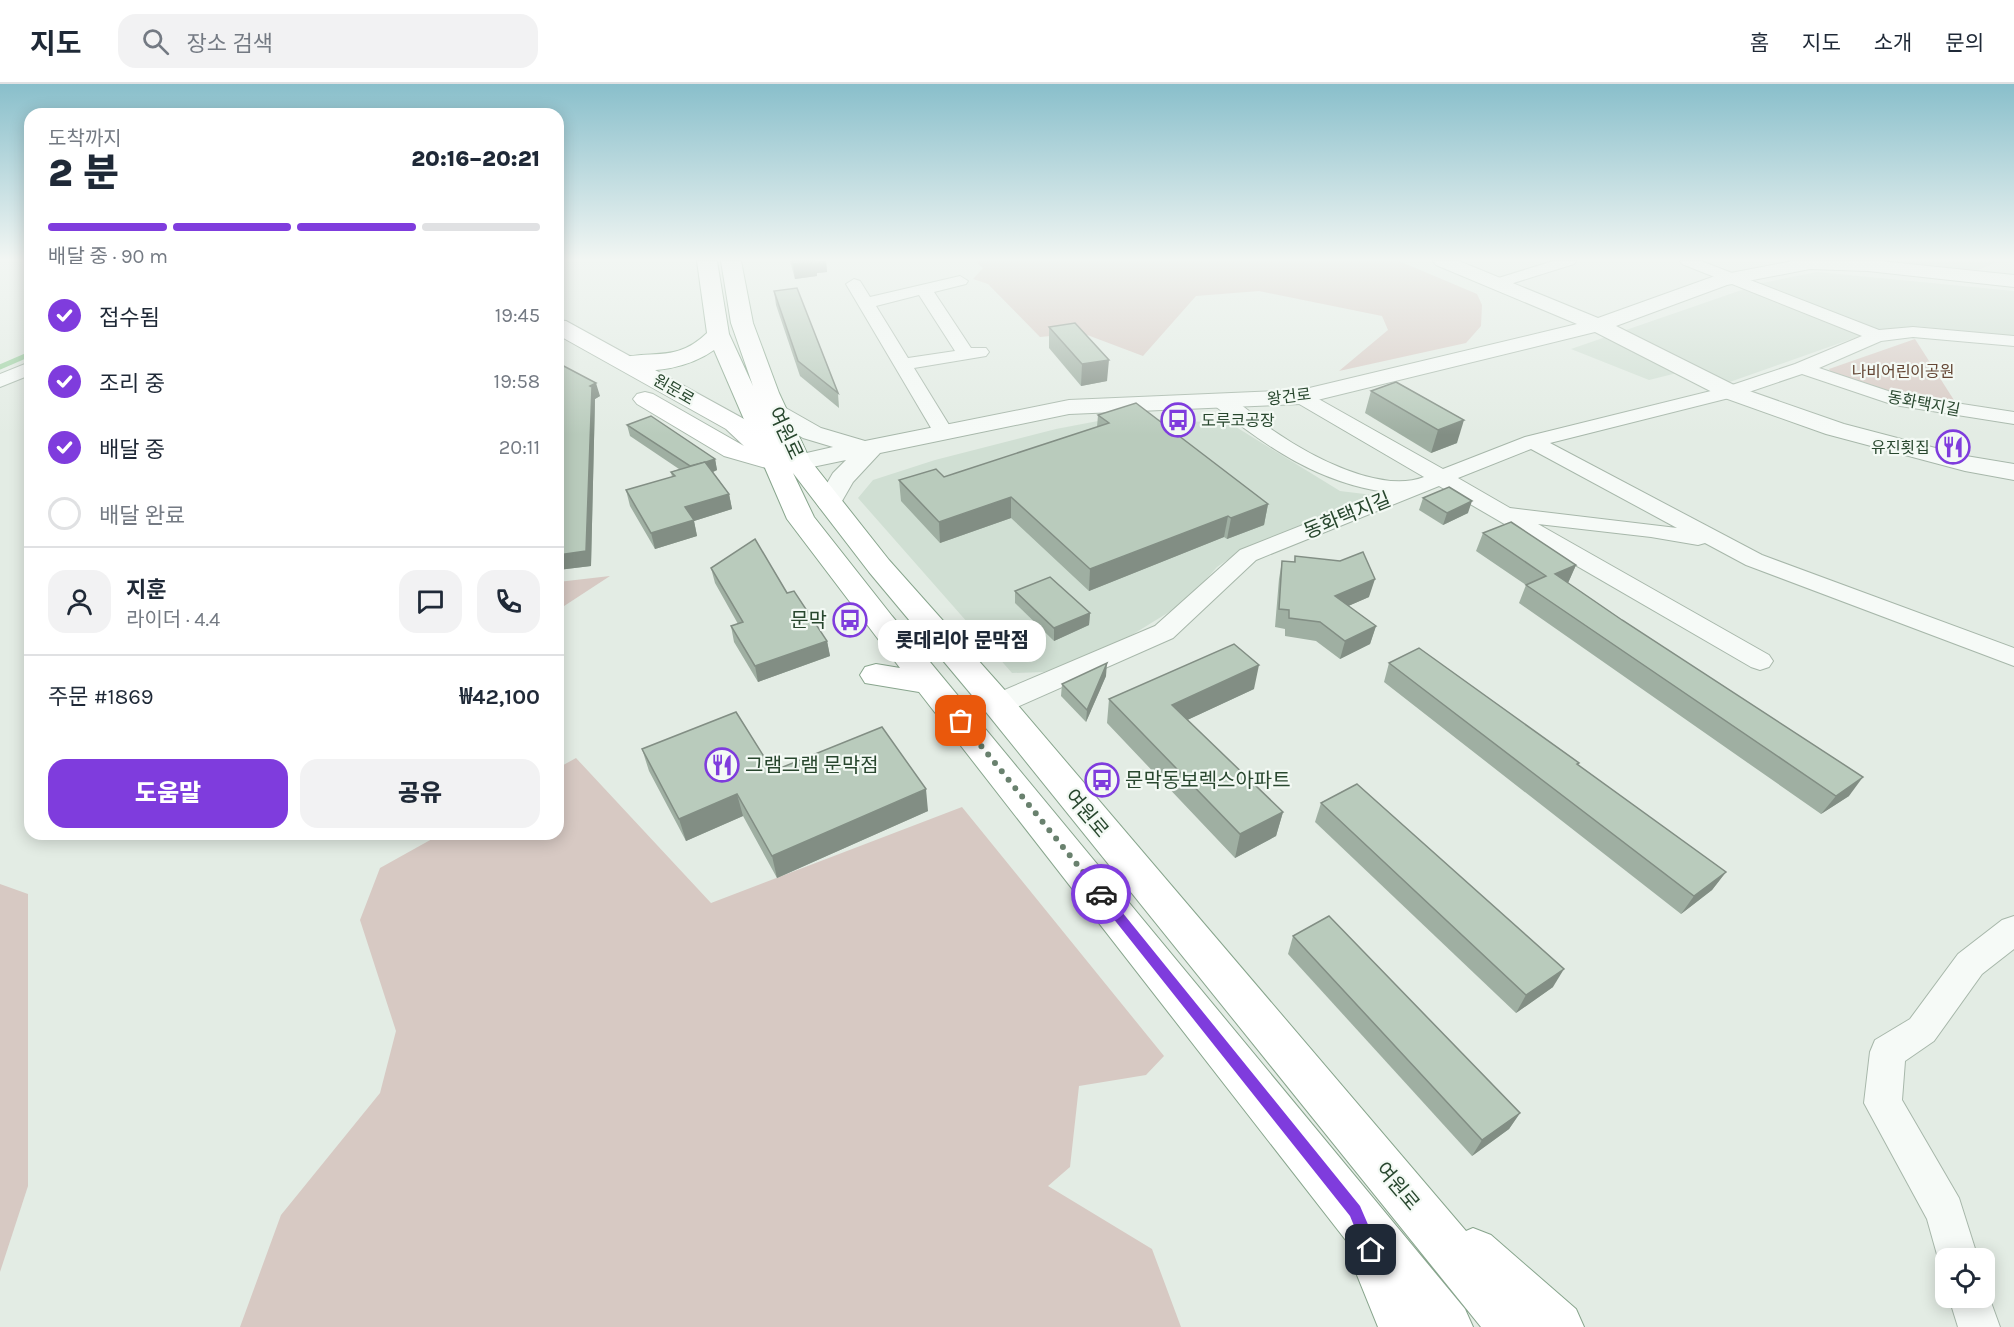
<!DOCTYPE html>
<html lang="ko">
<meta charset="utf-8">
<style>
:root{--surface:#fff;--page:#f2f2f3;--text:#1f2937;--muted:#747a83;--line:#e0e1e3;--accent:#7f3cdd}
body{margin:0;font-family:Karla,"Noto Sans KR",sans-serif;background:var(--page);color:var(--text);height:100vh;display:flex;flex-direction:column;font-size:22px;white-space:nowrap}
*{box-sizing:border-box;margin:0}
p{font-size:20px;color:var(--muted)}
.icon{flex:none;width:33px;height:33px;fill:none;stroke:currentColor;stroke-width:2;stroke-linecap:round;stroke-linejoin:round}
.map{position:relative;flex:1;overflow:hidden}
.sheet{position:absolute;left:24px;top:24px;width:540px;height:732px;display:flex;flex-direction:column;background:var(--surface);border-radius:18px;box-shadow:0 3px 15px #0003}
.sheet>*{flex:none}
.controls{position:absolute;left:1935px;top:1164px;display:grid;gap:12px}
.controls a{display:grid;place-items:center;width:60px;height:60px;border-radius:12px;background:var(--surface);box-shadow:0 3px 15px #0003;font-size:30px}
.pin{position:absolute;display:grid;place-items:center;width:51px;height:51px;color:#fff;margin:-26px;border-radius:12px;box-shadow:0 3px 9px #0006}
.courier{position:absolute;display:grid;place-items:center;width:60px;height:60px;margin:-30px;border:4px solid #7f3cdd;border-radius:50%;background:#fff;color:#222;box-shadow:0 2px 8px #0007}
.bubble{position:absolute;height:42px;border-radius:18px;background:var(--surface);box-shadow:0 3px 15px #0003;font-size:20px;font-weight:800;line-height:42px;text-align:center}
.head em{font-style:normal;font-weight:800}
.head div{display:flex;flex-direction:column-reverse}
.head{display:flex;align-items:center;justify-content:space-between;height:102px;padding:0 24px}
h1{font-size:39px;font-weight:800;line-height:45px}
.bar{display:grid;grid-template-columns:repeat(4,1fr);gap:9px 6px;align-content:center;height:72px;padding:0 24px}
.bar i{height:8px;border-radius:4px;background:var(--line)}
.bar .current{background:var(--accent)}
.bar p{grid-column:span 4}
.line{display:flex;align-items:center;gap:15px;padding:0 24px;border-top:2px solid var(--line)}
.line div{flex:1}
.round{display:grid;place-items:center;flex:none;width:63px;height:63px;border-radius:18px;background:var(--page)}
ol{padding:0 24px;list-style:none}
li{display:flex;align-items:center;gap:18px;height:66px}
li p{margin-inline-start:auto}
li .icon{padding:6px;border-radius:50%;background:var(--accent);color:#fff;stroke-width:4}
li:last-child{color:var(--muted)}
li i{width:33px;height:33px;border:3px solid var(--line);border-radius:50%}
.button{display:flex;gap:12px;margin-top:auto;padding:12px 24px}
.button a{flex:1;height:69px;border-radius:18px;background:var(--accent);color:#fff;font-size:24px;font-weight:800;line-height:69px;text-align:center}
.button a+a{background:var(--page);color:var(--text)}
header{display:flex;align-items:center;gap:36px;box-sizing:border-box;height:84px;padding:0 30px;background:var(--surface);border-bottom:2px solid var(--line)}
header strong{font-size:28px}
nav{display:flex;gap:33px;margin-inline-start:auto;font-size:21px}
.search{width:420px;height:54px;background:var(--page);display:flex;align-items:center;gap:15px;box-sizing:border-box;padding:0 21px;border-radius:18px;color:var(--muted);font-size:22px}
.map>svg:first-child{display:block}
.built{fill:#d0dfd3}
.green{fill:#d7c9c3}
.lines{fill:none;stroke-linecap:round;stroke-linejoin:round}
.stream{stroke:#9ad09f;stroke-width:5}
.minor-casing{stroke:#a7b7aa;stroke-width:2}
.tertiary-casing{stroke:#a7b7aa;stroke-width:2}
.secondary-casing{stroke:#a7b7aa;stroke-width:2}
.trunk-casing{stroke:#88a58d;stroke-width:2}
.minor{fill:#f6faf7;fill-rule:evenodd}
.tertiary{fill:#f6faf7;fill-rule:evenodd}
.secondary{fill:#fff;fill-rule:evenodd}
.trunk{fill:#fff;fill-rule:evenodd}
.wall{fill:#9fafa2}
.shaded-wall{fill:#828e84}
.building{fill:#b9cbbc;stroke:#828e84;stroke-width:1.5}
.route{fill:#7f3cdd}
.done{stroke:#69816e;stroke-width:6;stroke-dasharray:0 10.8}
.labels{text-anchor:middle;stroke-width:4.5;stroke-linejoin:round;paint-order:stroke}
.far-park-label{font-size:16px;fill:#644634;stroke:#f3f9f4}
.far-street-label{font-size:16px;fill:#28472e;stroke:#f3f9f4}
.far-poi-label{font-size:16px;fill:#28472e;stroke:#f3f9f4;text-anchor:start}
.street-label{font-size:20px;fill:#28472e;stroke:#f3f9f4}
.poi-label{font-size:20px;fill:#28472e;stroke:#f3f9f4;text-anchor:start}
</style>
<header>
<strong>지도</strong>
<div class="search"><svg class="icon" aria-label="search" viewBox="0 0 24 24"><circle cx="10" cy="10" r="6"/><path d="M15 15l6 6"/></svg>장소 검색</div>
<nav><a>홈</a><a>지도</a><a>소개</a><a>문의</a></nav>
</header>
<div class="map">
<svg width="2014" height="1243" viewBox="0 0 2014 1243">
<rect width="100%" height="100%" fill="#e3ece4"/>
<g class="built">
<path d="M1885,177H1999L1978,186Z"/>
<path d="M1817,188L2014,207V252L1914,242L1877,246L1707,306L1677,289L1649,296L1571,265L1762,199Z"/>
<path d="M1119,333L1222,339L1236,343L1340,407L1381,412L1246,463L1217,483L1187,517L1109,565L1044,588L1012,589L858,414L873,396L935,376L1056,345Z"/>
</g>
<g class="green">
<path d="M975,177H1399L1477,210L1482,221L1481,242L1466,259L1339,287L1388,246L1382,232L1259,207L1196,212L1143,272L1082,249L1040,253L988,200L973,195L983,184Z"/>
<path d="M1915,255L1959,324L1908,314L1833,291L1829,285Z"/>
<path d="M610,492L558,526V498Z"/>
<path d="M576,674L711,819L962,723L1164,972L1146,991L1079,1002L1070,1083L1048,1102L1152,1165L1181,1243H240L281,1131L380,1009L396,947L360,836L380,784L441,750H558V684Z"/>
<path d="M0,800L28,810V1102L0,1188Z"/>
</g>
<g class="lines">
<path class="stream" d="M0,283L30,270"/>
<defs>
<g id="minor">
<path d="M1553,177H1576L1574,180L1504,202H1492L1490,199L1492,196Z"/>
<path d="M1680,177H1701L1879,246L1913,243L2014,252V262L1913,253L1881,257L1819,284L1897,310L2014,328V340L1894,321L1802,290L1737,312L1550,359L1762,471L2014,564V582L1746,481L1705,459L1698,461L1651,453L1538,440L1769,571L1773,577L1769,583L1760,586L1751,583L1439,402L1256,476L1173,554L1008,627L998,629L988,627L985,620L988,613L1155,542L1240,466L1386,408C1319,399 1267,363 1215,322L1212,318L1215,314C1220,313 1224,312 1229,314C1245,321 1259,337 1274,347C1310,372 1380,410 1424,393L1294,317L1291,313L1294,309H1308L1443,385L1525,353L1723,304L1795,280L1862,252L1682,180ZM1531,365L1677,444L1510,424L1458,394Z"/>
<path d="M960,192L968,197L966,200L934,208L971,264H986L989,268L986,272L914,284L954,349L951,353H937L934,349L846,200L854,195L860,197L870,213ZM919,211L955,267L908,274L876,222Z"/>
<path d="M30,278V291L0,303V290Z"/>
<path d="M2014,832V865L1982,890L1934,957L1905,977L1902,1016L1959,1114L1978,1174H1946V1189L1938,1174L1927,1135L1864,1019L1870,968L1875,956L1910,935L1958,870L2002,836Z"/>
<path d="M1984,1199L2000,1243H1958L1949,1214H1984Z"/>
</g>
<path id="tertiary" d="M1433,177H1459L1598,234L1715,192L1793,177H1880L2014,191V203L1868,187L1810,185L1727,201L1616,242L1738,303L1844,340L1966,372L2014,380V396L1965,387L1826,350L1722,313L1595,248L1301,320L1069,330L880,369L853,398L838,424L829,426L820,424L816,418L833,389L846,376L798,386L789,383L785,378L789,373L833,363L803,354L768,333L764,328L768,323L776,321L784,323L821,344L865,357L1069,316L1301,306L1577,240L1436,181Z"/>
<path id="secondary" d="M558,236L566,237L744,335L793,383L789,388C780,391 774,391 766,384L724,372L637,320L633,315L637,310L645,308L653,310L744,362L726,345L558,251Z"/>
<path id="trunk" d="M697,177H717L729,250L753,302L731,239L721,177H741L753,239L779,309L810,376L889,476L1010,612L1466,1147L1473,1144L1491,1151L1576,1225L1584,1243H1481L986,628L869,488L793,389L814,433L892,532L1465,1225L1473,1243H1378L1346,1164L1348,1159L919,608L865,599L860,591L865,583L876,580L900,584L787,435L714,266C689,284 650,291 620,284L617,279L620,274C655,266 677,278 707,249Z"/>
</defs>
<use href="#minor" class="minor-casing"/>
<use href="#tertiary" class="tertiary-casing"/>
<use href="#secondary" class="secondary-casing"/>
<use href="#trunk" class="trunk-casing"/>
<use href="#minor" class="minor"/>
<use href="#tertiary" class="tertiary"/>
<use href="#secondary" class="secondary"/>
<use href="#trunk" class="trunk"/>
</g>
<g class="wall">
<path d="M790,177H826L827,188L817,189V192L795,195Z"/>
<path d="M774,207L838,309L839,324L800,292L776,221Z"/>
<path d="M1049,243L1107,297L1081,302L1049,264Z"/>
<path d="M558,279L600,312L595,315L591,482L558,486V471L562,340L558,338Z"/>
<path d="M1396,298L1457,359L1431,369L1365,329L1371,307Z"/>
<path d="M1098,331L1268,420L1264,441L1227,455L1224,453L1089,507L1011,434L940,459L901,417L899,396L944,393L956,389L1097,343Z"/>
<path d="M627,341L715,375L717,386L713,388L729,410L732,425L694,437L697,452L655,465L630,422L626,406L672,393L671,388L679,385L630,352Z"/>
<path d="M1423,414L1468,429L1443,441L1419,426Z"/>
<path d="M1483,449L1576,481L1568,499L1849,712L1821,730L1519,519L1526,501L1476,467Z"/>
<path d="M1295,472L1369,513L1348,522L1376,542L1370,560L1340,575L1316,557L1285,552V545L1275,543L1279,495L1282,477L1294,478Z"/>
<path d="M711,484L787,509L827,557L830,572L758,598L734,558L731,542L738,540L715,499Z"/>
<path d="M1015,507L1090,529L1089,541L1054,557L1015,519Z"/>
<path d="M1389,579L1579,679L1578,681L1726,788L1712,806L1681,830L1384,598Z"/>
<path d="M1106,592L1086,638L1061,612L1062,600Z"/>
<path d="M1254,605L1187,636L1283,728L1276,752L1235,774L1107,639L1109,615Z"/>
<path d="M642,665L773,687L928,727L777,794L743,732L686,757L649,687Z"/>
<path d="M1321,719L1553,903L1516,929L1315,738Z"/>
<path d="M1293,852L1520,1029L1509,1045L1472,1072L1288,870Z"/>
</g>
<g class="shaded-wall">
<path d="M814,177H826L827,188L817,189V192L795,195L793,180Z"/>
<path d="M1109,276L1107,297L1081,302L1082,280Z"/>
<path d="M596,299L600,312L595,315L591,482L558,486V471L590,302Z"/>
<path d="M1464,336L1457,359L1431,369L1438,346Z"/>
<path d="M715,375L717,386L695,396L693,384Z"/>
<path d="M729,410L732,425L694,437L697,452L655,465L651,449L685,423Z"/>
<path d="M1011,413V434L940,459L939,438Z"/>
<path d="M1472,417L1468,429L1443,441L1447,429Z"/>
<path d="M1268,420L1264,441L1227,455L1231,434Z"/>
<path d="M1228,432L1224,453L1089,507L1090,485Z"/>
<path d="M1576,481L1568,499L1555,490Z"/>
<path d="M1375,495L1369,513L1330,530L1335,512Z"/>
<path d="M1090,529L1089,541L1054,557V544Z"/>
<path d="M1376,542L1370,560L1340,575L1345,557Z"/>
<path d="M827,557L830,572L758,598L755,582Z"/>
<path d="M1107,579L1106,592L1086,638L1087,626Z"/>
<path d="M1259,581L1254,605L1168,645L1172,621Z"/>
<path d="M1863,693L1849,712L1821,730L1836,712Z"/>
<path d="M926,705L928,727L777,794L772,772Z"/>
<path d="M737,710L743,732L686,757L679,735Z"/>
<path d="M1283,728L1276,752L1235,774L1240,750Z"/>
<path d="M1726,788L1712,806L1681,830L1694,812Z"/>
<path d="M1564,885L1553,903L1516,929L1526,911Z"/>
<path d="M1520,1029L1509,1045L1472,1072L1482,1056Z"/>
</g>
<g class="building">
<path d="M792,177H815L793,180Z"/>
<path d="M797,204L838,309L798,277L774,207Z"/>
<path d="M1075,239L1109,276L1082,280L1049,243Z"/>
<path d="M558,279L596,299L590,302L592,303L586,467L558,471V400L563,329L558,327Z"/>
<path d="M1396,298L1464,336L1438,346L1371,307Z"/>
<path d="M1136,319L1268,420L1231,434L1228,432L1090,485L1011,413L939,438L899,396L936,385L944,393L956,389L1109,339L1098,331Z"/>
<path d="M651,332L715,375L706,378H705L690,382L627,341Z"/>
<path d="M705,378L729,410L685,423L694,436L651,449L626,406L675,392L671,388Z"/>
<path d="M1449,403L1472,417L1447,429L1423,414Z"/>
<path d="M1511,438L1576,481L1555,490L1622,536L1863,693L1836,712L1526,501L1546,492L1483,449Z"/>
<path d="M755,455L787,509L794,507L827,557L755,582L731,542L743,538L711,484Z"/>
<path d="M1363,468L1375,495L1335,512L1376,542L1345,557L1320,538L1289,534V526L1279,525L1282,477L1295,478V472L1340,477Z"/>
<path d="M1050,493L1090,529L1054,544L1015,507Z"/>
<path d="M1234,560L1259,581L1172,621L1283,728L1240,750L1109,615Z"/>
<path d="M1419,564L1579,679L1577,680L1726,788L1694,812L1389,579Z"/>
<path d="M1107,579L1087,626L1062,600Z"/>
<path d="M736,628L773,687L882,643L926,705L772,772L737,710L679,735L642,665Z"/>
<path d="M1357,700L1564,885L1526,911L1321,719Z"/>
<path d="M1329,832L1520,1029L1482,1056L1293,852Z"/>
</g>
<linearGradient id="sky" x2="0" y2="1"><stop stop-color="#89bfcb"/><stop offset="0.5" stop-color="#f2f6f3"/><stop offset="1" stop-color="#f2f6f3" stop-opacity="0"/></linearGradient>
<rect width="2014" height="351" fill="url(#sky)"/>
<path class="route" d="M1101,806L1105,807L1360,1122L1379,1166L1376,1171L1371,1173L1366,1171L1350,1132L1097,814V807Z"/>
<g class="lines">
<path class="done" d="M961,637L1101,810"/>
</g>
<defs>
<symbol id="bus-ring" viewBox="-11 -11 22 22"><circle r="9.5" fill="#f3f9f4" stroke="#7f3cdd" stroke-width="1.5"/><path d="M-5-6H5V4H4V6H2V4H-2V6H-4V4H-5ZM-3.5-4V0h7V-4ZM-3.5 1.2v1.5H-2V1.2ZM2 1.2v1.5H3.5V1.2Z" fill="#7f3cdd"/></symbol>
<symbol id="restaurant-ring" viewBox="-11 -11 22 22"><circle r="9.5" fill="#f3f9f4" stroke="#7f3cdd" stroke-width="1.5"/><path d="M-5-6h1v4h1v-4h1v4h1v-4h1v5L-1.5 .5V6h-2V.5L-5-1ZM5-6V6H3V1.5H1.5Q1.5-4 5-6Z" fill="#7f3cdd"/></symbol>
</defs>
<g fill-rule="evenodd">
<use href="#bus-ring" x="1159" y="317" width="38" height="38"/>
<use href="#restaurant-ring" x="1934" y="344" width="38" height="38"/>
<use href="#bus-ring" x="831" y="517" width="38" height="38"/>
<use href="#restaurant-ring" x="703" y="662" width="38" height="38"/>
<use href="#bus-ring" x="1083" y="677" width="38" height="38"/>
</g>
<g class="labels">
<g class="far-park-label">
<text x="1903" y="293">나비어린이공원</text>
</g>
<g class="far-street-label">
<text transform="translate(674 305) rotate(30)" y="6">원문로</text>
<text transform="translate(1289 312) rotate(-7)" y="6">왕건로</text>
<text transform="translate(1924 319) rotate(11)" y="6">동화택지길</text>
</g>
<g class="far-poi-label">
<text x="1201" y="342">도루코공장</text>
<text x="1930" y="369" text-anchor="end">유진횟집</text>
</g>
<g class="street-label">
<text transform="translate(786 349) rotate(65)" y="7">여원로</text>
<text transform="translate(1347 431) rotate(-22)" y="7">동화택지길</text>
<text transform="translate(1087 729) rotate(50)" y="7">여원로</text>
<text transform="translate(1398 1102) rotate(50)" y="7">여원로</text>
</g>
<g class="poi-label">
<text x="827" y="543" text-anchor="end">문막</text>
<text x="745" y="688">그램그램 문막점</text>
<text x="1125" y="703">문막동보렉스아파트</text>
</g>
</g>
</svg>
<div class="controls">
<a><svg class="icon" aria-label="locate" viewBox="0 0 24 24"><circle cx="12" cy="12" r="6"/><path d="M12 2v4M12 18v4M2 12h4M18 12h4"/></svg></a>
</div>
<div class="pin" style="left:961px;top:637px;background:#ea580c"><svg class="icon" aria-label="bag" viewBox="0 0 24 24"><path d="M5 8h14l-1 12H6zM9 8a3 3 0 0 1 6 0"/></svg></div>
<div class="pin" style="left:1371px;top:1166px;background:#1f2937"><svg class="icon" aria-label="home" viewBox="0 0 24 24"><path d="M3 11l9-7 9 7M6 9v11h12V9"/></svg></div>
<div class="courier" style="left:1101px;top:810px"><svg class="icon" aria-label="car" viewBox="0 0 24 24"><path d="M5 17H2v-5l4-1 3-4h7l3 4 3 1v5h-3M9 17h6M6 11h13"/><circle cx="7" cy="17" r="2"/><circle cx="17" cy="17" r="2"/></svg></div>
<div class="bubble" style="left:878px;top:536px;width:168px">롯데리아 문막점</div>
<section class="sheet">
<div class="head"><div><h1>2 분</h1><p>도착까지</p></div><em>20:16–20:21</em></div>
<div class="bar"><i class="current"></i><i class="current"></i><i class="current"></i><i></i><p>배달 중 · 90 m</p></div>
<ol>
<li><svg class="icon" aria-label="check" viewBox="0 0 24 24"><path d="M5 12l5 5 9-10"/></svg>접수됨<p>19:45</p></li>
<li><svg class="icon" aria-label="check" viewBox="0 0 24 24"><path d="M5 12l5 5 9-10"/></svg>조리 중<p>19:58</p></li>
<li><svg class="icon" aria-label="check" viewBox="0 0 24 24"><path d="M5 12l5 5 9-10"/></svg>배달 중<p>20:11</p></li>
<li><i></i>배달 완료</li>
</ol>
<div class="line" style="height:108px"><a class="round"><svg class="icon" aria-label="person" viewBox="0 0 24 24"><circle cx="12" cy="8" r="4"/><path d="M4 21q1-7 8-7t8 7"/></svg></a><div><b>지훈</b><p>라이더 · 4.4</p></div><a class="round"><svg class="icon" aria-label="chat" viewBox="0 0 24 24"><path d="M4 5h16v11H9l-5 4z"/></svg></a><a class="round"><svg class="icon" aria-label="phone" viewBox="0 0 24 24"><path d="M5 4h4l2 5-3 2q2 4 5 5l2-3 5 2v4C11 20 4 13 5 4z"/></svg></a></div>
<div class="line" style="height:78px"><div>주문 #1869</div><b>₩42,100</b></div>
<div class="button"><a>도움말</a><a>공유</a></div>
</section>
</div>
